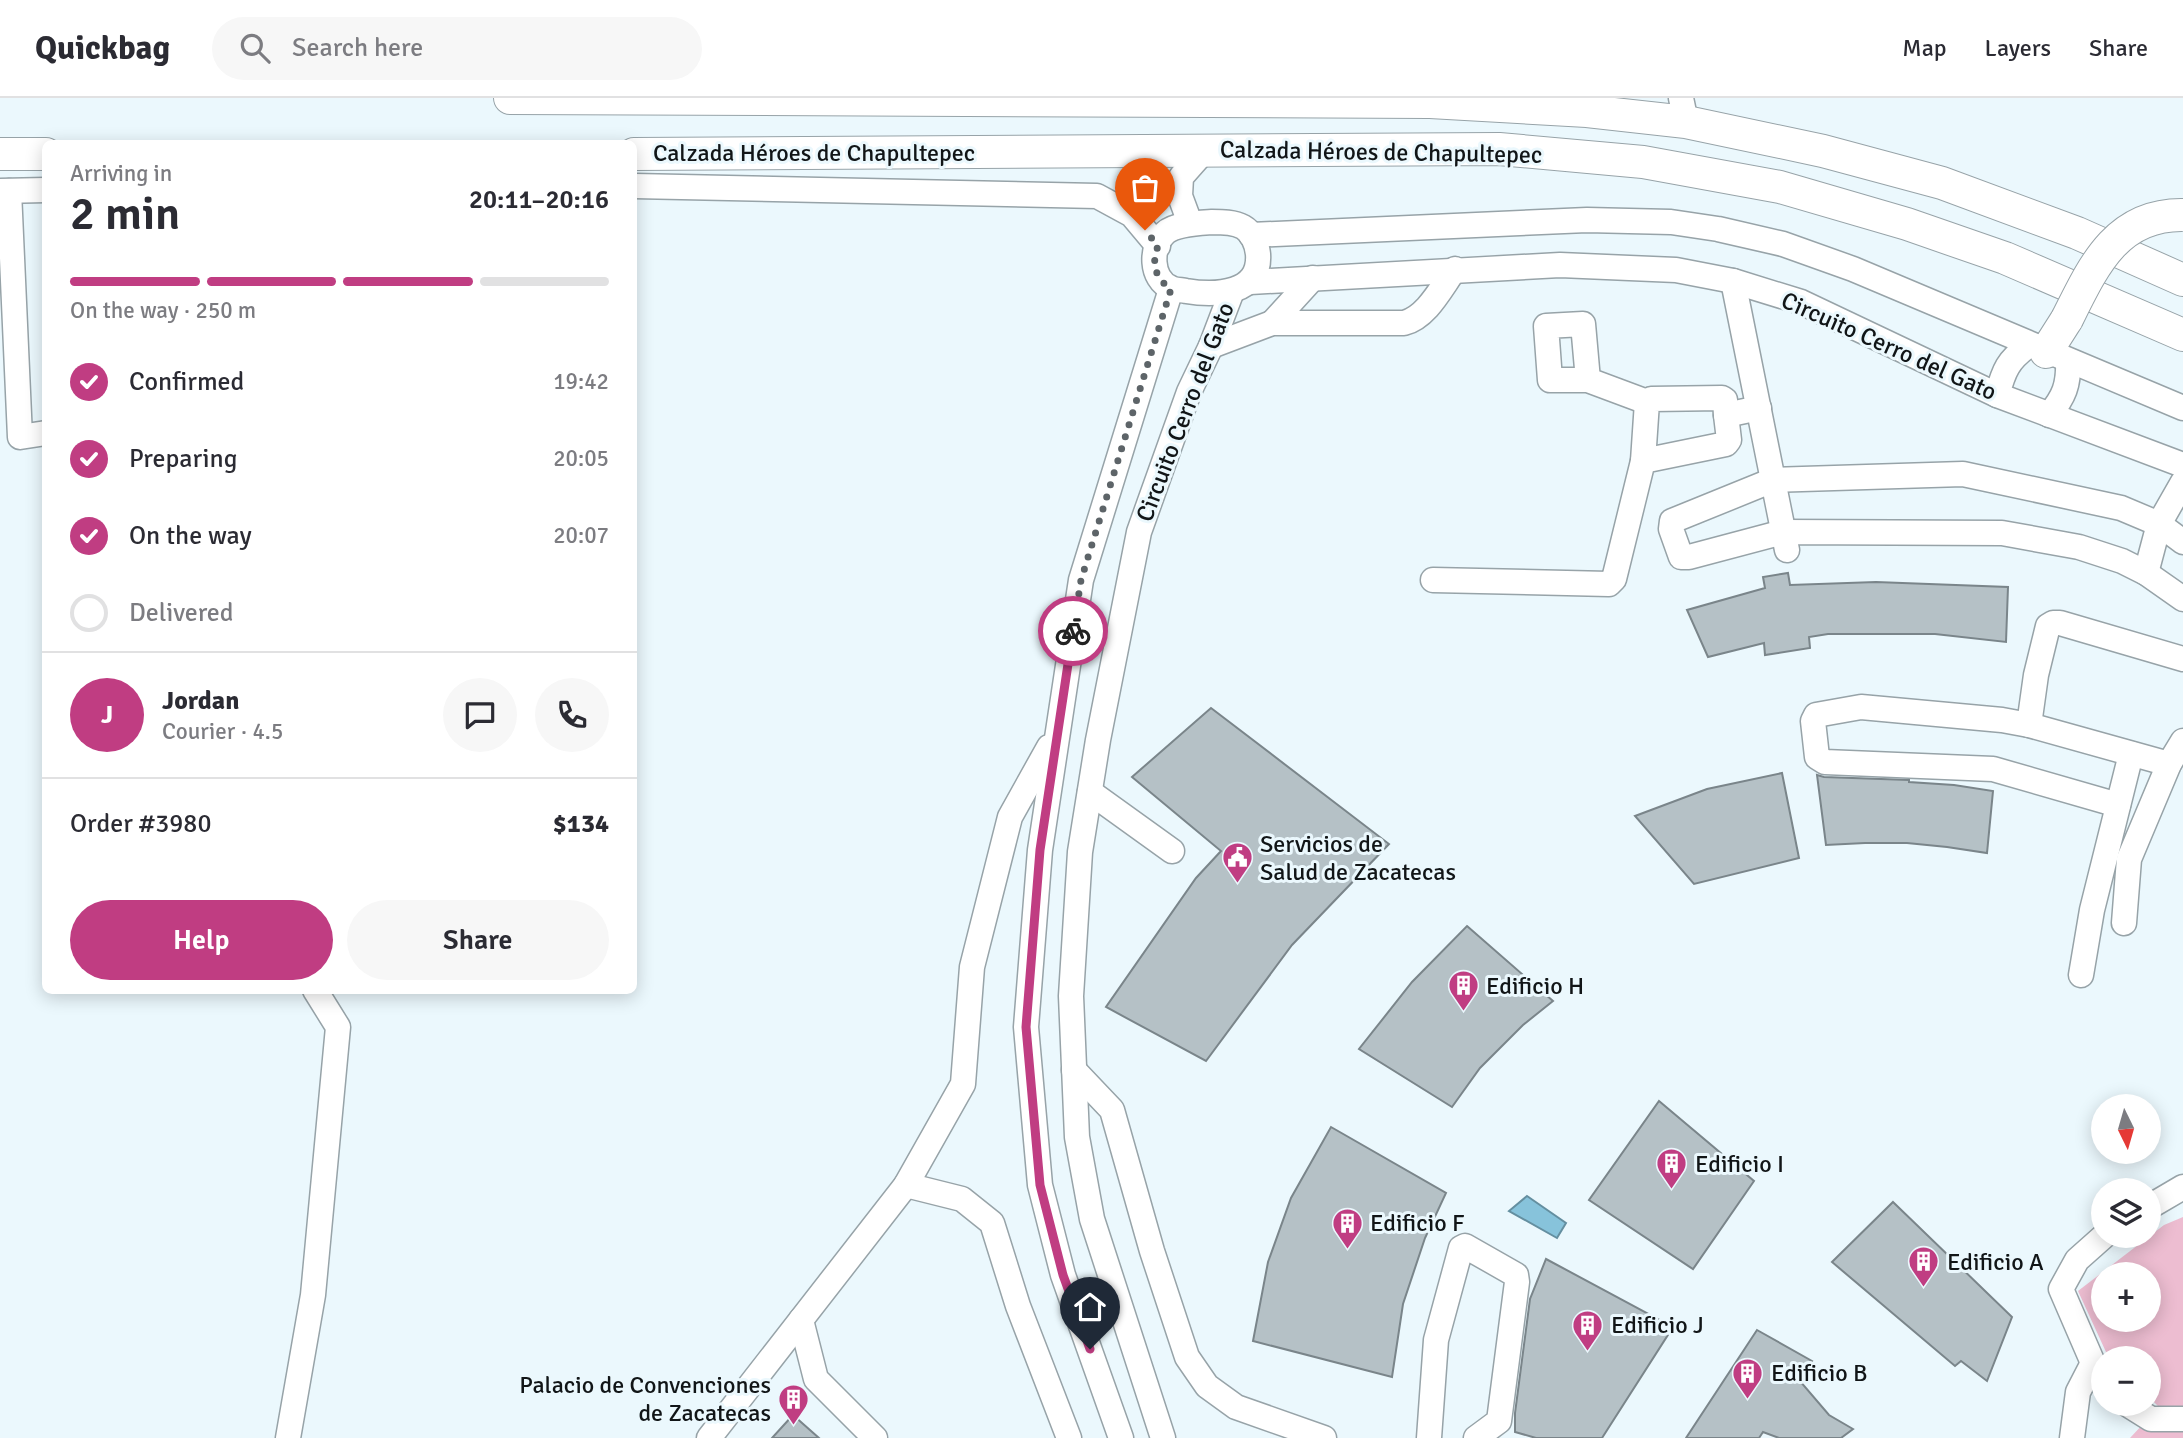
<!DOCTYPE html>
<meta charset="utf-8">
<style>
:root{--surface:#fff;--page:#f7f7f7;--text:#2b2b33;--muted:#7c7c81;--line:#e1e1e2;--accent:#c03d82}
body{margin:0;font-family:Signika,sans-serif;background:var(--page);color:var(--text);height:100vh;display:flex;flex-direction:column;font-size:26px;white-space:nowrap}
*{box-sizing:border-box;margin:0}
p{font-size:23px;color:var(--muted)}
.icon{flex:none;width:38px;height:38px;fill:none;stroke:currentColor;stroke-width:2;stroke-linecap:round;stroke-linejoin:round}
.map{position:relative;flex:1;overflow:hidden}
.drawer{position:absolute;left:42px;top:42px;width:595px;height:854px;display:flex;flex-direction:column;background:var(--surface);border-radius:10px;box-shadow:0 4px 18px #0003}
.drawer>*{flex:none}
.needle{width:46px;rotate:175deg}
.buttons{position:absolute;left:2091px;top:996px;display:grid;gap:14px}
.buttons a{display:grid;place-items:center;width:70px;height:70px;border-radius:50%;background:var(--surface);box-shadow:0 4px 18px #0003;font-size:35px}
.pin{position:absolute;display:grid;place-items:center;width:60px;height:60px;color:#fff;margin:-72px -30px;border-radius:50% 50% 50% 0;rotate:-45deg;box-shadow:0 0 7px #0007}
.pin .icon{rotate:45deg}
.courier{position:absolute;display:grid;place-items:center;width:70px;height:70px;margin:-35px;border:5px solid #c03d82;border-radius:50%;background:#fff;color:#222;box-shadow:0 2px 9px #0007}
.summary em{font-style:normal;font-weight:600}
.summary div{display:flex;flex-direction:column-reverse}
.summary{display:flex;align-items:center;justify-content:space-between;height:119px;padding:0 28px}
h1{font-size:46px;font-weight:600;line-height:52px}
.bar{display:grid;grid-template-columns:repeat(4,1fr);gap:10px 7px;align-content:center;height:84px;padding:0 28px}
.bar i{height:9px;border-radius:5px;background:var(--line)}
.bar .active{background:var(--accent)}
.bar p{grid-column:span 4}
.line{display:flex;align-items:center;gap:18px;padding:0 28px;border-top:2px solid var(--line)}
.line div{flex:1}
.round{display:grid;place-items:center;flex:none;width:74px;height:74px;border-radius:37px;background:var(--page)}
ol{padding:0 28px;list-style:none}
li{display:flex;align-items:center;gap:21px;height:77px}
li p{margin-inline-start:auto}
li .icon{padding:7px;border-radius:50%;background:var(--accent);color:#fff;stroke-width:4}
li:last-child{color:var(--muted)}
li i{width:38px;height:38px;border:4px solid var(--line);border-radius:50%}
.primary-button{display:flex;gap:14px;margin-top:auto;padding:14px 28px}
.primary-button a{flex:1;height:80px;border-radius:42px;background:var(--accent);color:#fff;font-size:28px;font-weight:600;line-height:80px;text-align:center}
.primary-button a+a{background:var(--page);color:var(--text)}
header{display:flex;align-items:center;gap:42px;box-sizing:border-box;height:98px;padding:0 35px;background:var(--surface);border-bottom:2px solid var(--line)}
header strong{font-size:33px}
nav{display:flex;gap:38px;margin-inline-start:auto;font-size:24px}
.search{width:490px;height:63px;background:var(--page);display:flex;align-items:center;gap:18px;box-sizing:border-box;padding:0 24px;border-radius:38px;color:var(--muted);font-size:26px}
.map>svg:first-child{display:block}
.green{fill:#edbdd1;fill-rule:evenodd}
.water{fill:#87c3db;stroke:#648fa0;stroke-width:2}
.building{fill:#b5c1c6;stroke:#7a858a;stroke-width:2}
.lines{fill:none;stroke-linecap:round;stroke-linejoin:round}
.minor-casing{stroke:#97a3a8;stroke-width:27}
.major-casing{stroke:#97a3a8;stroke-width:34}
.minor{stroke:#fff;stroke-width:24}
.major{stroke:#fff;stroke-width:32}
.major-bridge-casing{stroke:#97a3a8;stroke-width:34;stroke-linecap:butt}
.major-bridge{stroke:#fff;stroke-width:32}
.done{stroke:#5d6468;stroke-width:7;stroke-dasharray:0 12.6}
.route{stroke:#c03d82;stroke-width:9}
.labels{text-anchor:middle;stroke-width:6;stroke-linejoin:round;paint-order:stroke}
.street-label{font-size:24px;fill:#111517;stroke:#ebf8fd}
.poi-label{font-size:24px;fill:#111517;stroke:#ebf8fd;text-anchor:start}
</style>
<header>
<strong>Quickbag</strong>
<div class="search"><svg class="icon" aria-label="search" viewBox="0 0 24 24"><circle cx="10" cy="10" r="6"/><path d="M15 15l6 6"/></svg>Search here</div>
<nav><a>Map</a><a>Layers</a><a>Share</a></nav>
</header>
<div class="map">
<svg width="2183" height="1340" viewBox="0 0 2183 1340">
<rect width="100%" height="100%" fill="#ebf8fd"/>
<path class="green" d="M2183,1119V1340H2130L2159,1309L2149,1299V1260H2111L2106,1254L2078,1193L2164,1127ZM2104,1176H2149V1222H2104Z"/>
<path class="water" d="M1527,1098L1566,1125L1557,1140L1509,1113Z"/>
<g class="building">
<path d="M1788,475L1790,487L1876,484L2008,489L2006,544L1935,536H1828L1809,539L1810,550L1765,557L1764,545L1708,559L1687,512L1765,490L1763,479Z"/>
<path d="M1211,610L1389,746L1292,847L1206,963L1106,909L1196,780L1221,753L1132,679Z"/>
<path d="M1782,675L1799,760L1694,786L1635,718L1707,691Z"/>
<path d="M1817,677L1824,679L1909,682V684L1954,687L1993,693L1987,755L1947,749L1907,745H1865L1826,747Z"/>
<path d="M1467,828L1553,903L1523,927L1480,970L1452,1009L1359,951L1412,884Z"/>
<path d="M1659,1003L1754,1083L1693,1171L1589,1102Z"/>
<path d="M1331,1029L1446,1095L1425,1140L1403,1206L1392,1279L1253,1243L1268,1164L1291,1100Z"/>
<path d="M1893,1104L2012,1219L1987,1283L1961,1263L1955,1268L1832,1164Z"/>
<path d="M1546,1161L1673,1229L1602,1340H1536L1515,1334V1315L1530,1201Z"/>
<path d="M1757,1232L1812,1263L1799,1282L1829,1317L1853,1331L1841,1340H1779L1763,1334L1759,1340H1686Z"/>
<path d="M793,1317L819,1340H772Z"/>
</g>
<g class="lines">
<defs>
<g id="minor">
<path d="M1681,0L1686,24"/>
<path d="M634,88L1097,98L1132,117L1158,148"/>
<path d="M0,93L46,92"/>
<path d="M9,93L20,339L46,335"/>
<path d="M1212,124C1222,124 1234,124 1243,129C1252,134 1257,146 1258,156C1261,196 1216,198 1186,193C1181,192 1175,192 1171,190C1150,181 1150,149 1165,135C1175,126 1199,125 1212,124Z"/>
<path d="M1190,125L1180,98L1181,79L1204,53"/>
<path d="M1251,137L1587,122L1671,124L1718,131L1783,146L1853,171L2183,310"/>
<path d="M1733,183L1787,452"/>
<path d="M1250,184L1560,167L1676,172L1733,183L1801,204L1997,297L2183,367"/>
<path d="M1272,225L1313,180"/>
<path d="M1211,248L1272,225H1404C1427,219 1441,190 1455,171"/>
<path d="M1588,282L1583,226L1546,228L1550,282H1588L1647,304"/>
<path d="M1997,297C2004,272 2008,262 2029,247"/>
<path d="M2049,317C2064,299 2069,287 2068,263"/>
<path d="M1643,363L1647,304L1651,301L1722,300L1725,302L1726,317"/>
<path d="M2183,444L2159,426L2121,410L1963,376L1773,382L1672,423L1671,431L1681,459H1689L1783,434L2002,435L2079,449L2122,463L2146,475L2183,501"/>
<path d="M2146,475L2159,426L2183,384"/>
<path d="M1433,482L1609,486L1614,481L1643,363L1726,346L1729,342L1726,317L1759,310"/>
<path d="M2029,627L2036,577L2048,528L2053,525H2060L2183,561"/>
<path d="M1090,694L1172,753"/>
<path d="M2118,707L1993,671L1825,664L1817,659L1813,623L1816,617L1861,609L2002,622L2029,627L2169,666"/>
<path d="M2124,825L2129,761L2169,666L2183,643"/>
<path d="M2081,877L2092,812L2131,656"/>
<path d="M1074,972L1112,1012L1152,1153L1187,1259L1207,1288L1236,1309L1324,1340"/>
<path d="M906,1087L962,1101L992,1125L1018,1208L1069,1340"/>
<path d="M2149,1109L2183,1089"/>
<path d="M801,1222L816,1281L875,1340"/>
<path d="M2104,1278L2093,1265L2061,1191L2077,1162L2104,1138"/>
<path d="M2127,1306L2151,1321H2183"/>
<path d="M288,1340L313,1197L338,929L315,892"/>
<path d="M709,1340L906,1087L963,986L972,869L1010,719L1049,649"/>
<path d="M1121,1340L1063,1177L1040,1087L1026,929L1040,752L1081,482L1171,191"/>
<path d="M1163,1340L1092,1121L1077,1039L1071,898L1080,754L1098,642L1139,434L1189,294L1211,248L1232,193"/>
<path d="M1429,1340L1436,1242L1461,1150L1465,1148L1516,1177L1517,1184L1499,1323L1476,1340"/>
<path d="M2072,1340L2078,1294L2093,1265"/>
</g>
<g id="major">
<path d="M510,0L1430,4L1587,13L1686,24L1823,53L1942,85L2077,135L2183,182"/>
<path d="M0,56H46"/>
<path d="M634,56L1499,51L1643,64L1780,89L1907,126L2005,160L2183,237"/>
<path d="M2046,254L2067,221"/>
</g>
</defs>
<use href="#minor" class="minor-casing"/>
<use href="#major" class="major-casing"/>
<use href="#minor" class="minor"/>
<use href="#major" class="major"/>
<defs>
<path id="major-bridge" d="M2067,221C2093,169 2116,116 2183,117"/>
</defs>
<use href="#major-bridge" class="major-bridge-casing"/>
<use href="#major-bridge" class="major-bridge"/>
</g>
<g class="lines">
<path class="done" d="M1073,533L1081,482L1171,191C1155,180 1151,166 1158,148L1145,132"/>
<path class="route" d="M1073,533L1040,752L1026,929L1040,1087L1063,1177L1090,1251"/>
</g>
<defs>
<symbol id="civic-pin" viewBox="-11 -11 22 30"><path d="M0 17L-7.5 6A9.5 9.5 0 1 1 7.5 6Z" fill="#c03d82" stroke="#ebf8fd"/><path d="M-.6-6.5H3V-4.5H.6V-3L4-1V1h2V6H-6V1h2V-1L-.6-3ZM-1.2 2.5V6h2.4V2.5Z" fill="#fff"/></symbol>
<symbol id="building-pin" viewBox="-11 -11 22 30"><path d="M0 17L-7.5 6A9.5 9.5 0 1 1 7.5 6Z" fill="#c03d82" stroke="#ebf8fd"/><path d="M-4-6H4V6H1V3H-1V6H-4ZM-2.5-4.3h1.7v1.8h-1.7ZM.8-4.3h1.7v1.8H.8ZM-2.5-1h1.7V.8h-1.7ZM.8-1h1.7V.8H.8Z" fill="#fff"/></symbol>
</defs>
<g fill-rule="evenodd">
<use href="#civic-pin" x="1220" y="742" width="35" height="47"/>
<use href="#building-pin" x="1446" y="870" width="35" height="47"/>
<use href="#building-pin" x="1654" y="1048" width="35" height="47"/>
<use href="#building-pin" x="1330" y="1108" width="35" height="47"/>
<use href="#building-pin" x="1906" y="1146" width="35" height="47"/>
<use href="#building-pin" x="1570" y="1210" width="35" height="47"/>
<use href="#building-pin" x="1730" y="1258" width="35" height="47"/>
<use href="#building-pin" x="776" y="1284" width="35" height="47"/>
</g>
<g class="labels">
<g class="street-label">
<text transform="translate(1381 54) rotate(1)" y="8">Calzada Héroes de Chapultepec</text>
<text x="814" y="63">Calzada Héroes de Chapultepec</text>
<text transform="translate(1889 248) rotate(24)" y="8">Circuito Cerro del Gato</text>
<text transform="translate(1185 314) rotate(-69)" y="8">Circuito Cerro del Gato</text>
</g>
<g class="poi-label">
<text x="1260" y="754">Servicios de<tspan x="1260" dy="28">Salud de Zacatecas</tspan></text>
<text x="1486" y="896">Edificio H</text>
<text x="1695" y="1074">Edificio I</text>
<text x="1370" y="1133">Edificio F</text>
<text x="1947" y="1172">Edificio A</text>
<text x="1611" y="1235">Edificio J</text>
<text x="1771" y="1283">Edificio B</text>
<text x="771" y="1295" text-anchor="end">Palacio de Convenciones<tspan x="771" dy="28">de Zacatecas</tspan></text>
</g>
</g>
</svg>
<div class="buttons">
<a><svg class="needle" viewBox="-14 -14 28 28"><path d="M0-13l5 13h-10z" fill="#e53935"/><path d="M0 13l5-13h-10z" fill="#7c7c81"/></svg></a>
<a><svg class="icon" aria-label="layers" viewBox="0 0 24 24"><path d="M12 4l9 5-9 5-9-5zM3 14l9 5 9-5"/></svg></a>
<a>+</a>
<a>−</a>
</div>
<div class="pin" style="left:1145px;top:132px;background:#ea580c"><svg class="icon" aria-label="bag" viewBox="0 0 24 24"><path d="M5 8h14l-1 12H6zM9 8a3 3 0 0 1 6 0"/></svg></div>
<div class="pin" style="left:1090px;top:1251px;background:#1f2937"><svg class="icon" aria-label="home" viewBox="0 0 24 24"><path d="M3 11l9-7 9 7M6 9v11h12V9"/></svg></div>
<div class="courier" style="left:1073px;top:533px"><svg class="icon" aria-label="bike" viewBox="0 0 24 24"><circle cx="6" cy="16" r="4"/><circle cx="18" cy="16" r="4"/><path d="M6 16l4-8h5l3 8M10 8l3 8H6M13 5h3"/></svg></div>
<section class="drawer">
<div class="summary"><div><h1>2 min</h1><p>Arriving in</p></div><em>20:11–20:16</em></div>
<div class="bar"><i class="active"></i><i class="active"></i><i class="active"></i><i></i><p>On the way · 250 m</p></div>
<ol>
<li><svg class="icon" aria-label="check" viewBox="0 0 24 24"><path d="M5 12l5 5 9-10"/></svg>Confirmed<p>19:42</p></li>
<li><svg class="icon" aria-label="check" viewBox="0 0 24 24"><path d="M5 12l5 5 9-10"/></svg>Preparing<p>20:05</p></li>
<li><svg class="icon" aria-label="check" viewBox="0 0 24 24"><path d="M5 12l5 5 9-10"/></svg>On the way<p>20:07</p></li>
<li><i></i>Delivered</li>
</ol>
<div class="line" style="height:126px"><b class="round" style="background:var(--accent);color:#fff">J</b><div><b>Jordan</b><p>Courier · 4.5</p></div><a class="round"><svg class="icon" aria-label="chat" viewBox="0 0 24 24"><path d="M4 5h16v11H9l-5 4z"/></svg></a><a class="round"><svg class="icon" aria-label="phone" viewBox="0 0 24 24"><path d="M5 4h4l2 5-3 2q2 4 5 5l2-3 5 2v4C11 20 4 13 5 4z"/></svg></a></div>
<div class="line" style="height:91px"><div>Order #3980</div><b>$134</b></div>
<div class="primary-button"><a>Help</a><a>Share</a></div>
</section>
</div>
